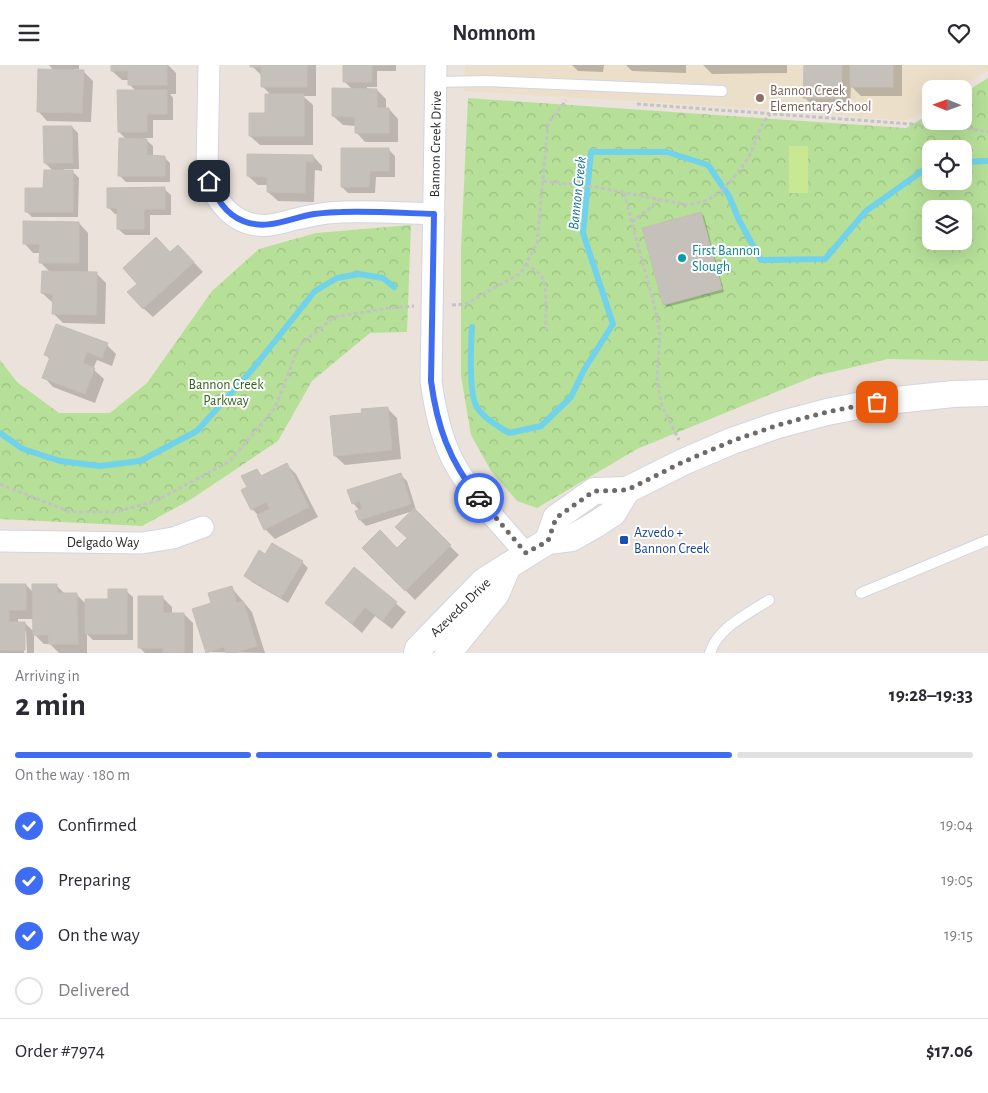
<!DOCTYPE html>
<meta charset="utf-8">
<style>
:root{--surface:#fff;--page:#f2f2f3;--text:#2b2b33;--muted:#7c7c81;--line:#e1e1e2;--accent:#3e6df4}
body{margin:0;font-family:"Alegreya Sans",sans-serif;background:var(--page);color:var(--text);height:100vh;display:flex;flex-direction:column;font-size:19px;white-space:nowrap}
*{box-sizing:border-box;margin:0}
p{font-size:16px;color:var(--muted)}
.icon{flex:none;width:28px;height:28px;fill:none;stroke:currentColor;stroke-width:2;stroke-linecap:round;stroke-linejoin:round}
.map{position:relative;height:588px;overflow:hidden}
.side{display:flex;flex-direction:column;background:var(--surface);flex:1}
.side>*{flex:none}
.needle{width:32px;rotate:271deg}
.controls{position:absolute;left:922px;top:15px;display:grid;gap:10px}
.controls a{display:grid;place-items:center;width:50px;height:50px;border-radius:10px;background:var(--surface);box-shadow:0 5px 20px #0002;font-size:25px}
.pin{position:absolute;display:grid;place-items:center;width:42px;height:42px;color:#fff;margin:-21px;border-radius:10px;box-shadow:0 2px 8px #0006}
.courier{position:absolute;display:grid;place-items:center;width:50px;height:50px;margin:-25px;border:4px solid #3e6df4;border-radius:50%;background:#fff;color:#222;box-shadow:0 1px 6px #0007}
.head em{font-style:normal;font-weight:700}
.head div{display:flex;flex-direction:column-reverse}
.head{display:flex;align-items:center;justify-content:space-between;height:85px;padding:0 15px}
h1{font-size:32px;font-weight:700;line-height:38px}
.bar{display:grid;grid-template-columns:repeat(4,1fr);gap:8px 5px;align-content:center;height:60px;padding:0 15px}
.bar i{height:6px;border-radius:4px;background:var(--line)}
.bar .on{background:var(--accent)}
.bar p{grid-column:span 4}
.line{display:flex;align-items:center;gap:12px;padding:0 15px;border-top:1px solid var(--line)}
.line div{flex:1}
ol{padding:0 15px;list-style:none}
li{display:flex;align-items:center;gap:15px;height:55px}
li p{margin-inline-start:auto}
li .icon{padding:5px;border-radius:50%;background:var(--accent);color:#fff;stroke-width:4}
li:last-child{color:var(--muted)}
li i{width:28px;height:28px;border:2px solid var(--line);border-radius:50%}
header{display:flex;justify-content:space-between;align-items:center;height:65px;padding:0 15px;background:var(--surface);font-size:22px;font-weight:700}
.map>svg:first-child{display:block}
.education{fill:#ecdfca}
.park{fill:url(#park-crowns);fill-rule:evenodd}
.pitch{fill:#cae794}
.shadow{fill:#0003;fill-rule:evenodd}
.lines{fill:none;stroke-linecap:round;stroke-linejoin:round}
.stream{stroke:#70d3eb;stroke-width:6}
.building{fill:#c6c0ba;stroke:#c6beb5}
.service-casing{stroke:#d0d5e1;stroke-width:12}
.minor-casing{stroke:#d0d5e1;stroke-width:23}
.tertiary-casing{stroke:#d0d5e1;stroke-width:28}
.path{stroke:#c3c3c3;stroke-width:3;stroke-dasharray:4 2.5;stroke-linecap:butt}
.service{stroke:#fff;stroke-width:10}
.minor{stroke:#fff;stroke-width:21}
.tertiary{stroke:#fff;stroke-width:26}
.done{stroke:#6d6a67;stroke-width:5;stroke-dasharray:0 9}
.route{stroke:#3e6df4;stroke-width:6}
.education-dot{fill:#8d6e63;stroke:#fff;stroke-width:2}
.culture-dot{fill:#0f9aa8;stroke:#fff;stroke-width:2}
.transit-dot{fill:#1a4fb4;stroke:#fff;stroke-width:2}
.labels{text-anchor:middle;stroke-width:4;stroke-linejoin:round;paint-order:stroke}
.education-label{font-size:14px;fill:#785e54;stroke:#fff;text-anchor:start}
.street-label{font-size:14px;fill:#292929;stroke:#fff}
.culture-label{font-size:14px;fill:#0d838f;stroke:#fff;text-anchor:start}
.park-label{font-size:14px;fill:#2f631b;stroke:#fff}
.transit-label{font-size:14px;fill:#164399;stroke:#fff;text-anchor:start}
.water-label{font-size:15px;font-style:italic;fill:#117095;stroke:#fff}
</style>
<header><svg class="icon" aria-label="menu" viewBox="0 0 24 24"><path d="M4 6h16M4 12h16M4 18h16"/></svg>Nomnom<svg class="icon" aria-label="heart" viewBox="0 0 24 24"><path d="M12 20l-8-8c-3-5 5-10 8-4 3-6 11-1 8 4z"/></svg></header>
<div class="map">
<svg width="988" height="588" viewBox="0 0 988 588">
<defs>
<pattern id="park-crowns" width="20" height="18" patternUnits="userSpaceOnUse" patternTransform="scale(1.25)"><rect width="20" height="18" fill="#b6e098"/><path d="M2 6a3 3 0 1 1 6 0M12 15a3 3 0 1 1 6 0" fill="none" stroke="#9cc083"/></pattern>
</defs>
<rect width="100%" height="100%" fill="#ebe3db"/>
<path class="education" d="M465,0H988V5L958,24H931V41L906,56L765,44L464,26Z"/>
<g class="park">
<path d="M988,13V296L888,294L815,311L637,384L537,443L517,436L491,406L471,370L461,311V183L468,33L906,63L931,48V56H964V28ZM931,84H964V116H931ZM931,144H964V176H931Z"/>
<path d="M411,160L407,267L370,268L312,316L278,376L190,435L142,461L0,454V295L17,317L59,348H110L147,318L212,226L259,184L316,168Z"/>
</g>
<rect class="pitch" x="789" y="81" width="19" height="47"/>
<g class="shadow">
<path d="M49,0H79V4H74V6H83L93,16L91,57L47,56L38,46L54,6Z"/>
<path d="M112,0H168L176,8V29H170L173,33V55H153V73H144L153,81V92H164L170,98V117H126L119,110L127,75L119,67L136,26L130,20V15H122L112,6Z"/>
<path d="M251,0H316V31H303L313,40V80H260L250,71L266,49L272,31L262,21V11Z"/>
<path d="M344,0H396V6H377V22H367V25H377L386,34V44H389L398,54V77H365L356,67V61L343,60L333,51L353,25L344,16Z"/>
<path d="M572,0H604L603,7L578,6Z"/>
<path d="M626,0H686V8L632,6Z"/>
<path d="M703,0H787V8L712,9Z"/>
<path d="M805,0H902V31H861L851,21L850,42H814L804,32Z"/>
<path d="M72,62L78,68L79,104H64V106H72L79,113L78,152H32L26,146L45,125L53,106L45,98Z"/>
<path d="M389,85L395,91V112H376L375,128H348L342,122Z"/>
<path d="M313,91L322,101V106L315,105L314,137L278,136L268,127V120H258L248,111Z"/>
<path d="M164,124L171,130V150H150V170H125L118,164V149H115L108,142Z"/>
<path d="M701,148L704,151L724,227L667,242L664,239Z"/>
<path d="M79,158L88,168V208L97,209L106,218L105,259L63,258L53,248L54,237H52L42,228L50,207L41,198V188H33L24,178Z"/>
<path d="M171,188L188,191L203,207L153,252L143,243Z"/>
<path d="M107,280L116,289L112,301L97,295L93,304L104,314L95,338L53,322L44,312L50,295L46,290Z"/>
<path d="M387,343L397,353L401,394L345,400L335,391L363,349Z"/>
<path d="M287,400L296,409L318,452L275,474L265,464L258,450L252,444L257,405L263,412Z"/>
<path d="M401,410L407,416L416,445L414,446L459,490L415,535L364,483L397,484L409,473L413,446L366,461L360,455V446L353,438Z"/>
<path d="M266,490L302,497L308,503L288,538L252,517L245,511Z"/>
<path d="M355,504L406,547L392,564L375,551L362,568L327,538Z"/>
<path d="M0,520H26L34,528L56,520L66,530H77L86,539L109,535L126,526L133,532V575H93L87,569V588H59L50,579H44L34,569V588H27L26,566H24V588H0ZM18,554H34V567L25,558H18Z"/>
<path d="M231,522L252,547L265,588L207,587Z"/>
<path d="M162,532L172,542V549H184L193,558V588H145L140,583Z"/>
</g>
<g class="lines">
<g class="stream">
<path d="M964,97L988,96"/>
<path d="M472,262C471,279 468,331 478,344C486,355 498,361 509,368L541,361L571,332L584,305L613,259L583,168L591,87H667L708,100L729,131L739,155L761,195L825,194L866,146L931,100"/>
<path d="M0,368L23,384L60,396L100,401L140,396L197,366L251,306L315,226L337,213L359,209L383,213L394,222"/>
</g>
</g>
<g class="building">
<path d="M111,0H167V20H128V6H111Z"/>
<path d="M250,0H307V22H261V2H250Z"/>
<path d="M343,0H390H372V17H343Z"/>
<path d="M804,0H842L841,33H803Z"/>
<rect x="850" y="0" width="43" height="22"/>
<path d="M38,4L84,5L82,48L37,47Z"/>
<path d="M332,23L377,24V43H389V68H355V52L332,51Z"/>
<path d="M117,25H167V49H147V67H118Z"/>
<path d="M265,29H304V71H249V48H265Z"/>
<path d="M43,61H72L73,98H44Z"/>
<path d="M119,73L147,74V90L165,91V111H118Z"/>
<path d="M341,83H389V106H370L369,122H341Z"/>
<path d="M247,89L313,90V97L306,96L305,128L267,127V112L247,111Z"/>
<path d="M44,105H73V147H25V123H43Z"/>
<path d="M165,122V144H144V164H117V143H107V123Z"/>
<path d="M701,147L722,224L663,240L642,163Z"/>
<path d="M23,156L79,157V198H39L40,179H23Z"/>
<path d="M156,172L170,187L178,180L194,197L143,244L127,227L137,219L123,203Z"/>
<path d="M42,206L97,207L96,250L52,249L53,229L41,228Z"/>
<path d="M56,259L108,278L102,293L87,287L83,298L95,303L85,329L42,313L50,292L44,290Z"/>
<path d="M388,342L392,385L334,391L330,351L362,348L361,344Z"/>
<path d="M287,398L309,442L264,465L257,450L270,444L266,437L251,445L241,425L247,422L241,411L257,404L261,411Z"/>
<path d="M401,408L411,439L359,455L355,446L362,444L360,436L352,439L347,425Z"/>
<path d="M414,443L451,480L405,526L362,483L380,465L397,483L407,473L395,462Z"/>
<path d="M272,478L303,496L281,533L244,511L259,485L265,489Z"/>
<path d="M354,502L397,537L382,556L365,542L352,559L325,538Z"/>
<path d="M0,519H26V545H9V557H25V585H0Z"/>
<path d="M32,519H57V528H77L78,579H49L48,570H33Z"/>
<path d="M232,521L237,538L243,536L257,581L235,588H226L224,582L206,588L192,544L211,538L208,528Z"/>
<path d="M108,524H127V569H85V534H108Z"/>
<path d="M138,531H163V548H184V588H163V583H138Z"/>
</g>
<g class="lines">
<defs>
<g id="service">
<path d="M436,17L486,16L722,26"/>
<path d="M861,528L988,475"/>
<path d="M710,588C718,562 748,549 769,535"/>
</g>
<g id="minor">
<path d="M209,0L207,103C211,135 235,164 270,160C278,159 285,157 292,155C309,151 325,147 342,147C372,146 403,148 434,149"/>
<path d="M436,0L431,316C435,343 440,369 452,394C470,429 501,459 526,489"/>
<path d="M0,476L142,478L173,473L203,462"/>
</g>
<g id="tertiary">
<path d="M548,476L556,453L594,426L627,425L683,397L732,376L778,360L827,347L877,337L953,329L988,328"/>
<path d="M417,588L418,584L484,516L548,476L572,473L593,461L613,448L627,425"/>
<path d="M448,588L496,529L508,501"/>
</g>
</defs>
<use href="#service" class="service-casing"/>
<use href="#minor" class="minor-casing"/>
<use href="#tertiary" class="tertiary-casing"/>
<g class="path">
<path d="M637,39L966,63L988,67"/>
<path d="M543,116L596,122L688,140C696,138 704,137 711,133C726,124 745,101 752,85C758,73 759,59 770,50"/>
<path d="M624,128L656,247L660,270L657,312L659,327L662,341L679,375"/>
<path d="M632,157L659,135"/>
<path d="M526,199C532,203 538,206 542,212C548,224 545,251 546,265"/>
<path d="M452,240L466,239L521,208L537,178L548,59L566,35"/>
<path d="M0,419L70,447H116L156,436L230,396L275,343L299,281L334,252L389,243L414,241"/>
</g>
<use href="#service" class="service"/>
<use href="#minor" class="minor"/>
<use href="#tertiary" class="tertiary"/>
</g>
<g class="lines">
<path class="done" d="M479,433L526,488L548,476L556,453L594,426L627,425L683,397L732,376L778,360L827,347L877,337"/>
<path class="route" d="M209,116C217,133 224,148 243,156C267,166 290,153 314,149C323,148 332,147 341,147C372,146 403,148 434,149L431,316C437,361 449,396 479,433"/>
</g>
<circle class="education-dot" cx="760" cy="33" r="5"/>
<circle class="culture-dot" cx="682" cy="193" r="5"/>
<rect class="transit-dot" x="619" y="470" width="10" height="10" rx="2.5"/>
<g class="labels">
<g class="education-label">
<text x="770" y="30">Bannon Creek<tspan x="770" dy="16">Elementary School</tspan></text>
</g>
<g class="street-label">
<text transform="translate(435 79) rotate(-89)" y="5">Bannon Creek Drive</text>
<text x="103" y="482">Delgado Way</text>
<text transform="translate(460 542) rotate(-44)" y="5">Azevedo Drive</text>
</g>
<g class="culture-label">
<text x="692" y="190">First Bannon<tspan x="692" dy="16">Slough</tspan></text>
</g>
<g class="park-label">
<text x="226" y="324">Bannon Creek<tspan x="226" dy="16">Parkway</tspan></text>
</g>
<g class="transit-label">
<text x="634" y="472">Azvedo +<tspan x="634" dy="16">Bannon Creek</tspan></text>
</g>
<g class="water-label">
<text transform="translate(577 128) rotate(-84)" y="5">Bannon Creek</text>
</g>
</g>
</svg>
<div class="controls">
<a><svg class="needle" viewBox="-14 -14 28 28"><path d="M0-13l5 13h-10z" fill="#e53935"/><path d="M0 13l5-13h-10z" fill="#7c7c81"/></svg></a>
<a><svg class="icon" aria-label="locate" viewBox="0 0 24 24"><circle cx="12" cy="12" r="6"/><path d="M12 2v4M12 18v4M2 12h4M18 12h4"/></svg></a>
<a><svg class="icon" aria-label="layers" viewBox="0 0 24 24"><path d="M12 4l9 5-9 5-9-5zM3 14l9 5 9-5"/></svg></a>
</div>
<div class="pin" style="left:877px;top:337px;background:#ea580c"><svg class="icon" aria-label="bag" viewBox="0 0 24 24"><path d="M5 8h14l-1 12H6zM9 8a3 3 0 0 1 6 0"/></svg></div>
<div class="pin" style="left:209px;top:116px;background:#1f2937"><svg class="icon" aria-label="home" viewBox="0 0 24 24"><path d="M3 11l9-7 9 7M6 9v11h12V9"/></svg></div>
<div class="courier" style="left:479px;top:433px"><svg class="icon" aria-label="car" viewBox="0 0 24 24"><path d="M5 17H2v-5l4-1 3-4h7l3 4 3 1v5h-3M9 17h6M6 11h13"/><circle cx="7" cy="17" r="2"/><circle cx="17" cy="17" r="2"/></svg></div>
</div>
<section class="side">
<div class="head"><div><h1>2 min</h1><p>Arriving in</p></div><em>19:28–19:33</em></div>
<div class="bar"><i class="on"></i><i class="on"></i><i class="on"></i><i></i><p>On the way · 180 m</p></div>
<ol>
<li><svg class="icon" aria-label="check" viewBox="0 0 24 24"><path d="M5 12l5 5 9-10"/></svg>Confirmed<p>19:04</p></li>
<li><svg class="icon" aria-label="check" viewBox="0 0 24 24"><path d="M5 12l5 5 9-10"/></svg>Preparing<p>19:05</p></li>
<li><svg class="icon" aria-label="check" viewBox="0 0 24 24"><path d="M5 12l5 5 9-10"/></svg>On the way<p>19:15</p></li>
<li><i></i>Delivered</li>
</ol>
<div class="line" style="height:65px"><div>Order #7974</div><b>$17.06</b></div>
</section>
